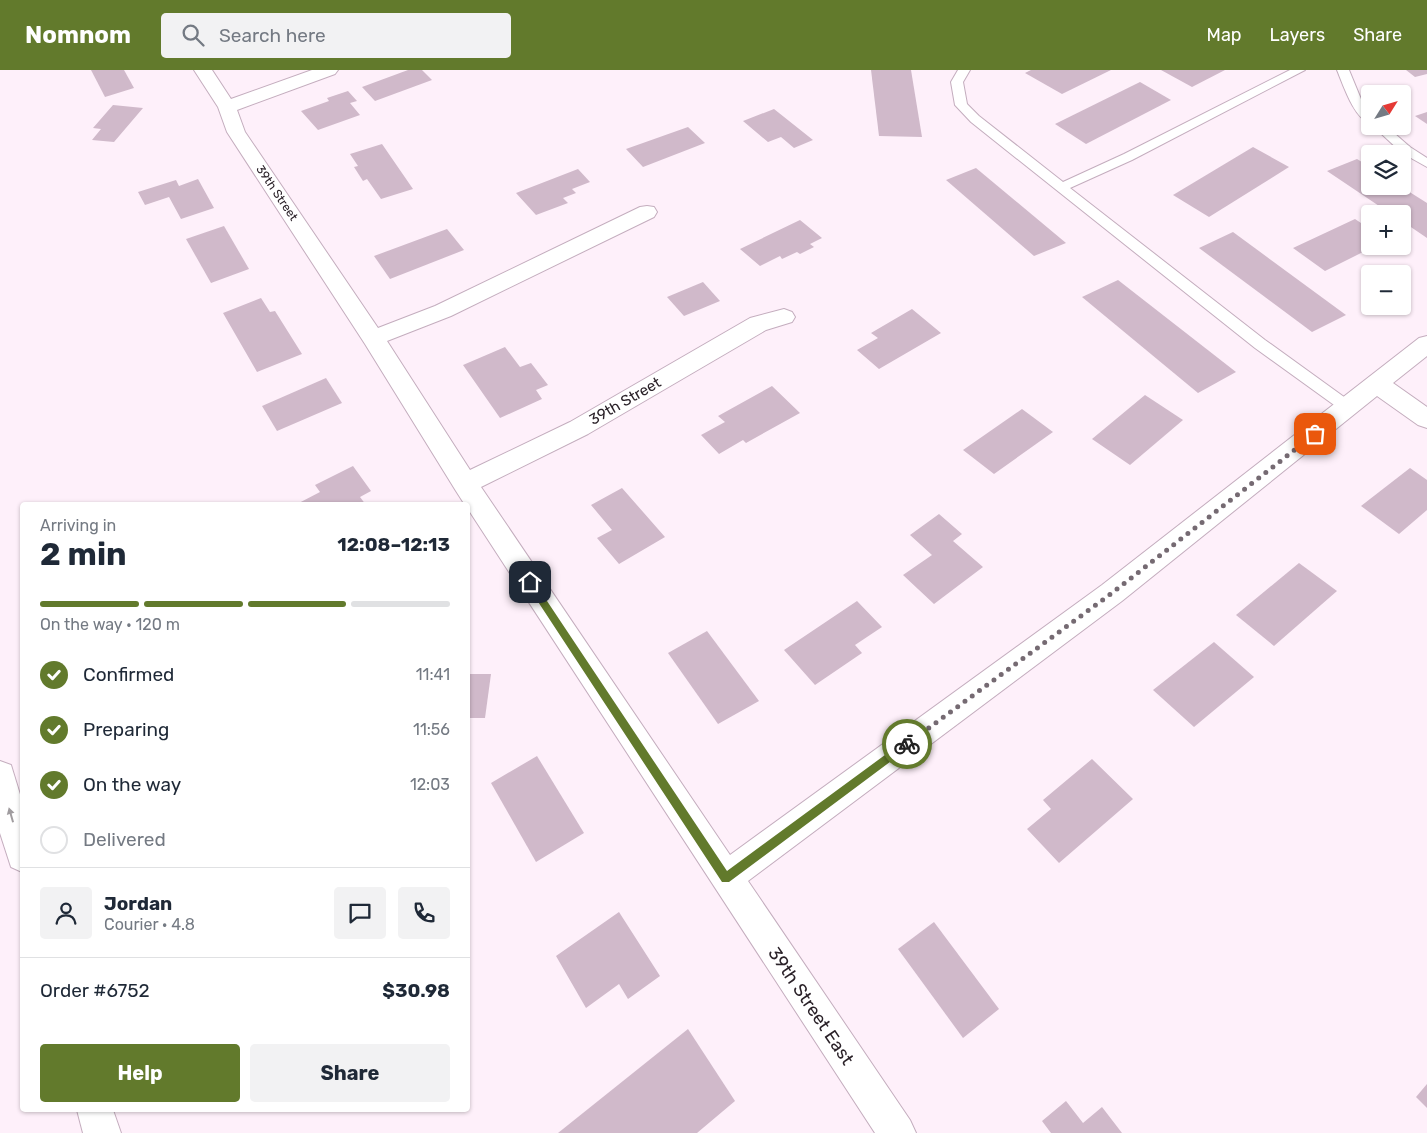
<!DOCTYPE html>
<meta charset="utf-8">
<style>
:root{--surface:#fff;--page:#f2f2f3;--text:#1f2937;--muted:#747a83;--line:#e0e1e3;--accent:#627a2c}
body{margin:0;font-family:Rubik,sans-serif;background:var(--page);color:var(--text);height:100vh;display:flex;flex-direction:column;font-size:19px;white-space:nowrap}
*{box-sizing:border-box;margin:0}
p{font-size:16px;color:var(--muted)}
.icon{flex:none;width:28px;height:28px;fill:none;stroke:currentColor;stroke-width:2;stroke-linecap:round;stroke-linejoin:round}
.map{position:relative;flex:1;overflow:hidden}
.sheet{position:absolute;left:20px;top:432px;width:450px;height:610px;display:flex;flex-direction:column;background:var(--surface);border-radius:5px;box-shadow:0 1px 4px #0004}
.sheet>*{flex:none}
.needle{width:32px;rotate:53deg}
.buttons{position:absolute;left:1361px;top:15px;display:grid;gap:10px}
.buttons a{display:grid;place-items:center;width:50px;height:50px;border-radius:5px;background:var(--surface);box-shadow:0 1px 4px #0004;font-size:25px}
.pin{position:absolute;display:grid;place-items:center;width:42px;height:42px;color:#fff;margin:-21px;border-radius:10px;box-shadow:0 2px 8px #0006}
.courier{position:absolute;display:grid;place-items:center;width:50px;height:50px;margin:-25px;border:4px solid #627a2c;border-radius:50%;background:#fff;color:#222;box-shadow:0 1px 6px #0007}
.overview em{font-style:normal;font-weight:700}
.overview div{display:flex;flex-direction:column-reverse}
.overview{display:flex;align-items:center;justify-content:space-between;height:85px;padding:0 20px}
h1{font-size:32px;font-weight:700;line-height:38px}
.bar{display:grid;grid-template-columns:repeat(4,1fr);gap:8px 5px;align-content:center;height:60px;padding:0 20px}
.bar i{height:6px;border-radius:4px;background:var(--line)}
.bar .on{background:var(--accent)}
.bar p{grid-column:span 4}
.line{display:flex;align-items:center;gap:12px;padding:0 20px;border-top:1px solid var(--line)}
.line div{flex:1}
.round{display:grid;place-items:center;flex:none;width:52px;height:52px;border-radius:5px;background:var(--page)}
ol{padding:0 20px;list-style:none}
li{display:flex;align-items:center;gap:15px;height:55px}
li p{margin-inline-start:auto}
li .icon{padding:5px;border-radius:50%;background:var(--accent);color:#fff;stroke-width:4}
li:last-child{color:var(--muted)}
li i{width:28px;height:28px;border:2px solid var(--line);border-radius:50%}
.cta{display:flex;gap:10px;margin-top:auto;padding:10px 20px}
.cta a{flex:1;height:58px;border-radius:5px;background:var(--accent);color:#fff;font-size:20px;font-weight:700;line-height:58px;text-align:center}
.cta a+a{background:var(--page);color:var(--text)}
header{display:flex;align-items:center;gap:30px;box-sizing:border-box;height:70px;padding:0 25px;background:var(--accent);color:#fff}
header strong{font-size:24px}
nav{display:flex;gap:28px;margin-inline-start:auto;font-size:18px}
.search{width:350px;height:45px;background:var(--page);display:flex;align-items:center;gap:12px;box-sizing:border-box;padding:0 18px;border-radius:5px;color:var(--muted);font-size:19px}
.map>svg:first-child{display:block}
.building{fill:#d0b9ca}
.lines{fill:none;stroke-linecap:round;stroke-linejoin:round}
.service-casing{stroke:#c4adbe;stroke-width:2}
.minor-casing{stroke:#c4adbe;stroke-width:2}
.motorway-casing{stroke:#c4adbe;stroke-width:2}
.service{fill:#fff;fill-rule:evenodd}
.minor{fill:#fff;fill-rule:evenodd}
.motorway{fill:#fff;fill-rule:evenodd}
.oneway{fill:#a09c9f}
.route{fill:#627a2c}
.done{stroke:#756a72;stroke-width:5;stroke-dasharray:0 9}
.labels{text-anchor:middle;stroke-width:5;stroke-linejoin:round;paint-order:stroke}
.far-street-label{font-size:12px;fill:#2b2229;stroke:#fff}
.street-label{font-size:15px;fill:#2b2229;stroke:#fff}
.near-street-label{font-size:18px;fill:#2b2229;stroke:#fff}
</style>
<header>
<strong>Nomnom</strong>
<div class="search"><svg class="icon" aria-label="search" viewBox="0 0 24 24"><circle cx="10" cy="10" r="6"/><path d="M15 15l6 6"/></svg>Search here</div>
<nav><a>Map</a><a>Layers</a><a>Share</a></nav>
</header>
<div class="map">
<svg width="1427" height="1063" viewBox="0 0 1427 1063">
<rect width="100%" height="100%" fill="#fef0fa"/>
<g class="building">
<path d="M91,0H124L134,18L105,27Z"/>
<path d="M408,0H422L432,10L375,31L362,17Z"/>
<path d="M871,0H911L922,67L879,66Z"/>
<path d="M1031,0H1111L1062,24L1025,3Z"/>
<path d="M1161,0H1225L1192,17Z"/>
<path d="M1406,0H1427V4L1415,7Z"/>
<path d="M1140,12L1171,30L1086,74L1055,54Z"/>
<path d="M348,21L357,31L350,33L360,45L318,60L301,41L329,31L327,28Z"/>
<path d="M113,35L143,38L114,72L92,70L101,59L93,58Z"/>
<path d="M774,39L813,70L794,78L781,67L768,72L743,51Z"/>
<path d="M1427,42V54L1415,46Z"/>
<path d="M688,57L705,73L643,97L626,79Z"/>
<path d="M382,74L413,119L381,129L367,109L363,111L354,97L358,96L350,84Z"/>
<path d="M1253,77L1289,97L1209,147L1173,125Z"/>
<path d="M1357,89L1370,97V116H1400L1427,133V168L1402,151V144H1391L1327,101Z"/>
<path d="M976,98L1066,173L1034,186L946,110Z"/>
<path d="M578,99L590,112L572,119L576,123L563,128L568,133L536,145L516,123Z"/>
<path d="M198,109L214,138L181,149L169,127L145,135L138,122L176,110L179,116Z"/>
<path d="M1355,149L1370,159V176H1375L1325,201L1293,178Z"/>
<path d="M800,150L822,168L810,174L814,177L800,184L797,182L782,189L780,186L760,196L740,179Z"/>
<path d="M224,156L249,199L211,213L186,169Z"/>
<path d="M447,159L464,180L390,209L374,186Z"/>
<path d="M1233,162L1346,245L1312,262L1199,178Z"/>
<path d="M1118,210L1236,302L1198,323L1082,227Z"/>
<path d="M703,212L720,231L684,246L667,227Z"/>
<path d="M261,228L270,242L275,241L302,284L257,302L223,243Z"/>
<path d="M912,239L941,263L879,299L857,280L878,268L871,263Z"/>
<path d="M505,277L520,297L531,293L548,315L536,320L542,329L500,348L463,295Z"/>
<path d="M326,308L342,333L277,361L262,336Z"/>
<path d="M772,316L800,343L746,373L743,370L719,384L701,365L725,352L718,346Z"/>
<path d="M1145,325L1183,350L1130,395L1092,369Z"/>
<path d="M1022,339L1053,362L994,404L963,380Z"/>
<path d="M353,396L371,421L360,427L366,435H295L320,422L315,415Z"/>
<path d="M1410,398L1427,410V440L1399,464L1361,436Z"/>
<path d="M622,418L665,467L619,494L597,468L612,460L591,435Z"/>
<path d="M939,444L962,464L953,471L983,497L934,534L903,505L932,485L910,465Z"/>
<path d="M1299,493L1337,521L1274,576L1236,545Z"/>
<path d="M857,531L882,557L855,575L862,583L815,615L784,580Z"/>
<path d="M707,561L759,631L718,654L668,583Z"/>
<path d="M1214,572L1254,607L1194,657L1153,620Z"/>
<path d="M468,604H491L485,648H468Z"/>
<path d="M537,686L584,763L536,792L491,713Z"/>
<path d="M1092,689L1133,729L1059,793L1027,759L1051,739L1043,730Z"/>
<path d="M619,842L660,906L628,929L619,914L586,938L556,886Z"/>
<path d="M934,852L999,939L963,968L898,879Z"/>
<path d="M688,959L735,1031L697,1063H558Z"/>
<path d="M1427,1014V1038L1416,1027Z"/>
<path d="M1066,1031L1083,1053L1102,1037L1122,1063H1051L1042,1051Z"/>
</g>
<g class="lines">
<defs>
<g id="service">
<path d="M958,0H970L963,12L967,34L979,46L1063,112L1124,84L1290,0H1305L1132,90L1070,118L1265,270L1351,332L1354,336L1351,340L1346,342L1341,340L1255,278L971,52L955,35L951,12Z"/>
<path d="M1337,0H1349L1363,34L1370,42V53C1354,49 1343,14 1337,0Z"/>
<path d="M1373,56H1386L1410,77L1427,88V97L1402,83Z"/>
</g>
<path id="minor" d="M194,0H212L231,29L312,0H338L335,4L237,40L245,62L378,258L435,236L640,137L647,136L654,137L657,142L654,147L451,246L387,271L470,400L570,352L750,248L784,239L792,242L795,247L792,252L766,260L588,364L481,417L730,785L1102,515L1419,268L1427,266V286L1393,313L1427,337V358L1418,355L1377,326L1122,531L748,811L910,1050L916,1063H875L468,439V435H465L456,421L365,274L227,62L218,37Z"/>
<g id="motorway">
<path d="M0,691L11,695L22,731V802L11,797L0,763Z"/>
<path d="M77,1040H113L121,1063H83Z"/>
</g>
</defs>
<use href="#service" class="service-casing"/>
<use href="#minor" class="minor-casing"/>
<use href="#motorway" class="motorway-casing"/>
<use href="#service" class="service"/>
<use href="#minor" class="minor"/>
<use href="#motorway" class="motorway"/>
</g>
<defs><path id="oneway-solid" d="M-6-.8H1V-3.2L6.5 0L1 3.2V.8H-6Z" transform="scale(1.25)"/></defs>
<use class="oneway" href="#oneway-solid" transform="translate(11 745) rotate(-106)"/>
<path class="route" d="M530,509L533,510L727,801L904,671H910L911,674L910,677L729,812H722L527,515L526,512Z"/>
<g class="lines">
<path class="done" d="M907,674L1112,523L1315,364"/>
</g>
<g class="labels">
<g class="far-street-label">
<text transform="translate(277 123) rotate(56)" y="4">39th Street</text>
</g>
<g class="street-label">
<text transform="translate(625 331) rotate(-30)" y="5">39th Street</text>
</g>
<g class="near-street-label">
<text transform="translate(811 936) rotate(56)" y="6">39th Street East</text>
</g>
</g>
</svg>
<div class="buttons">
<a><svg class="needle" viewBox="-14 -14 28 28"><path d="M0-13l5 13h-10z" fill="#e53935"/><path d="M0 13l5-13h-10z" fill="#747a83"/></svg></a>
<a><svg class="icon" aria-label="layers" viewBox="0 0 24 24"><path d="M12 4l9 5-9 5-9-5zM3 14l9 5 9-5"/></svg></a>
<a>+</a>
<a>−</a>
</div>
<div class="pin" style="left:1315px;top:364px;background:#ea580c"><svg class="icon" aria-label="bag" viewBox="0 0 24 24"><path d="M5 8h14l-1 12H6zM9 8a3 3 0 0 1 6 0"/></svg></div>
<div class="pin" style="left:530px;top:512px;background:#1f2937"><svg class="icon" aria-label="home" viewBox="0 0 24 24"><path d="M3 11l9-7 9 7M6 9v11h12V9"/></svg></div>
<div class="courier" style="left:907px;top:674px"><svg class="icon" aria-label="bike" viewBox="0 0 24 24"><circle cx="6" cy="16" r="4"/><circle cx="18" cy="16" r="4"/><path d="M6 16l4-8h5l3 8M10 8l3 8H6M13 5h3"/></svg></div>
<section class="sheet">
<div class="overview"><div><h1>2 min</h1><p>Arriving in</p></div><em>12:08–12:13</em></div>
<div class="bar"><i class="on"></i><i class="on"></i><i class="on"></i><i></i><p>On the way · 120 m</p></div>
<ol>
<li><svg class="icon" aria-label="check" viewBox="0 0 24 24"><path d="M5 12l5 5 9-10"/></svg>Confirmed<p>11:41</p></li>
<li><svg class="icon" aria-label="check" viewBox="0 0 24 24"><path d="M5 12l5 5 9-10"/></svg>Preparing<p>11:56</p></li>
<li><svg class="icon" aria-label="check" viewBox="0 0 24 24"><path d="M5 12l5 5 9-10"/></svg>On the way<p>12:03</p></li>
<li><i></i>Delivered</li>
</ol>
<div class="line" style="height:90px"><a class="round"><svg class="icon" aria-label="person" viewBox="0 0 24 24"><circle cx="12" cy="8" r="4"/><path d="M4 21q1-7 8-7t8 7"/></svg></a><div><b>Jordan</b><p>Courier · 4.8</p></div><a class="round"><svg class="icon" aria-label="chat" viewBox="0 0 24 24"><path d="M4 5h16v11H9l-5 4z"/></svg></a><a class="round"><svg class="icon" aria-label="phone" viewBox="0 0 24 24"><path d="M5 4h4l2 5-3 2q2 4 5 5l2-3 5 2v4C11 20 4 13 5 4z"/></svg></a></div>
<div class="line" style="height:65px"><div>Order #6752</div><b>$30.98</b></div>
<div class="cta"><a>Help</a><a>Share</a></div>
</section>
</div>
